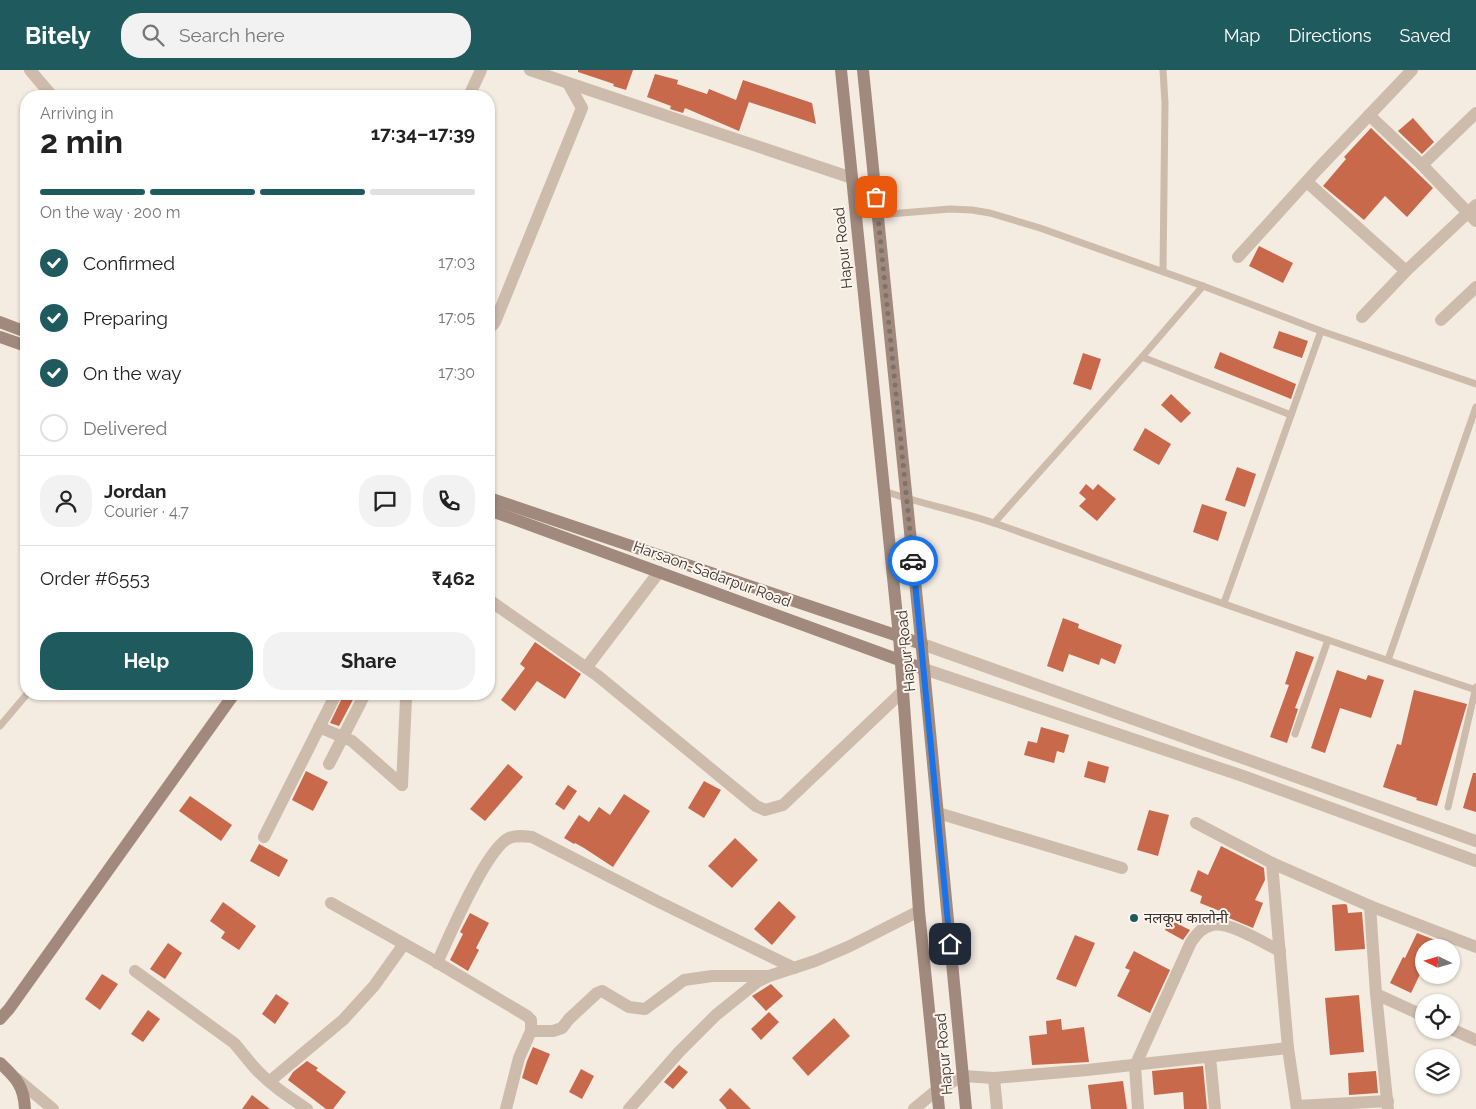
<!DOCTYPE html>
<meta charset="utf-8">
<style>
:root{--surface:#fff;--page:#f2f2f2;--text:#222;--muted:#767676;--line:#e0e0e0;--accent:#1f5a5e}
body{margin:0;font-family:Raleway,"Noto Sans Devanagari",sans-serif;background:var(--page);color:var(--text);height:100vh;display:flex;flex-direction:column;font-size:19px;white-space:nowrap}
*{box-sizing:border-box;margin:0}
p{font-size:16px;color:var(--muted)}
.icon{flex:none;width:28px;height:28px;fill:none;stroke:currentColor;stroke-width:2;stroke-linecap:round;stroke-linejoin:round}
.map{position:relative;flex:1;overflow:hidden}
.details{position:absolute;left:20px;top:20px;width:475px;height:610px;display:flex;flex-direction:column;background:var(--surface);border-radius:20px;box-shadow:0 1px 4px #0004}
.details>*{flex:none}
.needle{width:32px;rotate:275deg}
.tools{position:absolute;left:1415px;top:869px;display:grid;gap:10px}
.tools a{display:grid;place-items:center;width:45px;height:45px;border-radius:50%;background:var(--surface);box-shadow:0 1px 4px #0004;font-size:25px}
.pin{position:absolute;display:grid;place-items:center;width:42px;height:42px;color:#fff;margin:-21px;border-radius:10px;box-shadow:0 2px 8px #0006}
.courier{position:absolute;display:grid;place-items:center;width:50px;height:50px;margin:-25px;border:4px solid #1a73e8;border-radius:50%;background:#fff;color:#222;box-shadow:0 1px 6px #0007}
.headline em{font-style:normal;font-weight:700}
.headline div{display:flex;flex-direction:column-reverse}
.headline{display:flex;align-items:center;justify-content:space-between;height:85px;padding:0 20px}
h1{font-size:32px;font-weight:700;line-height:38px}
.bar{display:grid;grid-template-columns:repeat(4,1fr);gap:8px 5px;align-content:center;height:60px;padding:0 20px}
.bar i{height:6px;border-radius:4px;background:var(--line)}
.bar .selected{background:var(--accent)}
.bar p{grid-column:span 4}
.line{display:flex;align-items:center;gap:12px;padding:0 20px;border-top:1px solid var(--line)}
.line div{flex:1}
.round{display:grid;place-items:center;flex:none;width:52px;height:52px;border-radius:20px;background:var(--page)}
ol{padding:0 20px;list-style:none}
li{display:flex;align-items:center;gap:15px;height:55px}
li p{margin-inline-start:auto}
li .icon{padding:5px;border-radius:50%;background:var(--accent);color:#fff;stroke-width:4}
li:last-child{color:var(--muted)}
li i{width:28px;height:28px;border:2px solid var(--line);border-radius:50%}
.cta{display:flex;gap:10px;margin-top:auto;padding:10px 20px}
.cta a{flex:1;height:58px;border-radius:20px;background:var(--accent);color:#fff;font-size:20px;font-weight:700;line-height:58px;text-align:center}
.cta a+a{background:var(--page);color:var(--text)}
header{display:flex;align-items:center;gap:30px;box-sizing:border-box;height:70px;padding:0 25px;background:var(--accent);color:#fff}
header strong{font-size:24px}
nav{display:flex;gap:28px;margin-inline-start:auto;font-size:18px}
.search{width:350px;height:45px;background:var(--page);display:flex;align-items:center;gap:12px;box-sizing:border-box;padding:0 18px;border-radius:20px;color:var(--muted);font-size:19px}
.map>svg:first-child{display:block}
.building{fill:#c8694b}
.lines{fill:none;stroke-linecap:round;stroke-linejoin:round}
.lane{stroke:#cdbbac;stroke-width:7}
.street{stroke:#cdbbac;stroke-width:12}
.secondary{stroke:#a18a7d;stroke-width:12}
.done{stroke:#7c716b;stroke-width:5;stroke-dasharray:0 9}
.route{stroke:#1a73e8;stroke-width:6}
.poi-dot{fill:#1f5a5e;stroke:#fbf5ee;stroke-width:2}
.labels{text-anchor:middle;stroke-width:4;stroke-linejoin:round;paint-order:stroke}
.street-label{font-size:15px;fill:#3b302b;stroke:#fbf5ee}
.poi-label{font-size:15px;fill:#3b302b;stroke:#fbf5ee;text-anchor:start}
</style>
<header>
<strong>Bitely</strong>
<div class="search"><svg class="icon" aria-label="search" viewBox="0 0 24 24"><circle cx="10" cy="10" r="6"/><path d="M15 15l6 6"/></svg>Search here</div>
<nav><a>Map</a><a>Directions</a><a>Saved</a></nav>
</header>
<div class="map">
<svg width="1476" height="1039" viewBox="0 0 1476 1039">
<rect width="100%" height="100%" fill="#f4ebe1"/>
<g class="building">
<path d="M578,0H633L626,20L613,16L614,14L578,2Z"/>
<path d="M655,4L678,10L677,14L707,24L709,19L736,30L743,10L812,33L816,54L749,32L739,61L685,38L683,43L670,39L671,36L647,27Z"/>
<path d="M1413,48L1434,72L1422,84L1398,61Z"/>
<path d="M1371,58L1433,118L1407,147L1385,126L1364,150L1323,116L1346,89L1344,87Z"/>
<path d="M1259,176L1293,193L1283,213L1249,196Z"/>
<path d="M1279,261L1308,271L1302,288L1273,278Z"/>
<path d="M1220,282L1296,314L1291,329L1214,298Z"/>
<path d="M1083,283L1101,289L1091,320L1073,314Z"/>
<path d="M1171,324L1191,343L1181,353L1161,335Z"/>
<path d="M1145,358L1171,374L1159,395L1133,380Z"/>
<path d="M1237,397L1256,404L1245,437L1225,430Z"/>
<path d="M1086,414L1093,420L1098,414L1116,429L1097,451L1079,436L1086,429L1079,423Z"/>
<path d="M1202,434L1227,442L1218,471L1193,462Z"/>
<path d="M1063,548L1079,554L1078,558L1122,575L1115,594L1101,588L1099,595L1069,584L1063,602L1047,596Z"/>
<path d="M535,572L581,604L565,629L537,611L515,641L501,630L525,598L520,594Z"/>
<path d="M1296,581L1314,587L1295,638L1298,639L1287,673L1270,667L1289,615L1285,614Z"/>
<path d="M1337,600L1366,610L1368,605L1384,610L1371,648L1340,638L1325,683L1311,678Z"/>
<path d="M1414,620L1467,634L1437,736L1416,730L1417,728L1383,717L1397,674L1401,675Z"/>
<path d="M344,624H356L339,656L330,653Z"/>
<path d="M1041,657L1069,665L1064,683L1057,681L1054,693L1024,685L1028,671L1037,673Z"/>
<path d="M1088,691L1109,697L1105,713L1084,707Z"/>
<path d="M508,694L523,707L485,751L470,739Z"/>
<path d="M306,701L328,712L313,741L292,730Z"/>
<path d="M1473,703H1476V742L1463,738Z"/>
<path d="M704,711L721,720L704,748L688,738Z"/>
<path d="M568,715L577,721L564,740L555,734Z"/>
<path d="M624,724L650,741L613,797L584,778L575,773L574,774L564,768L579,745L589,752L599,737L610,745Z"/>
<path d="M190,726L232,755L221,771L179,741Z"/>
<path d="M1149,740L1169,745L1158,786L1137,780Z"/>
<path d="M735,768L758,790L732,818L708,796Z"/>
<path d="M259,774L288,790L279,807L250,791Z"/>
<path d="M1221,776L1264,798L1265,810L1255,830L1263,833L1253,858L1229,848L1230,845L1200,833L1202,826L1190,821L1198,800L1208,805Z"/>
<path d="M779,831L796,847L772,875L754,859Z"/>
<path d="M223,832L256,856L239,880L221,868L225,862L210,851Z"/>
<path d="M1345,834L1347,835L1348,843L1362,842L1365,879L1335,881L1332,835Z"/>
<path d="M470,843L489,853L476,878L479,880L468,901L450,890L463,864L460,862Z"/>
<path d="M1170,850L1190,860L1183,870L1165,860Z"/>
<path d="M1417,863L1435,870L1431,878H1424V896L1411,923L1390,913L1403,887L1405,888Z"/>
<path d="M1075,865L1095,873L1076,917L1056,909Z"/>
<path d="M168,873L182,883L165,909L150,899Z"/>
<path d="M1134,881L1170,900L1150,943L1117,926L1130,900L1125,898Z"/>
<path d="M102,904L118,914L100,940L85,929Z"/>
<path d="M771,914L783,926L766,941L752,926Z"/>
<path d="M276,924L289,933L275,954L262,944Z"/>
<path d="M1359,925L1364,982L1330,985L1325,928Z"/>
<path d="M148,940L160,949L143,972L131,964Z"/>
<path d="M769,942L779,952L761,970L751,959Z"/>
<path d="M834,948L850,966L808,1006L792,988Z"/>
<path d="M1061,949L1062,960L1084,957L1089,992L1032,995L1029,966L1047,964L1046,951Z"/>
<path d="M533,977L550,984L537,1015L522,1008L527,991Z"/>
<path d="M307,991L318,998L316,1000L346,1022L333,1039H326L288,1010L293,1002Z"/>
<path d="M679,995L688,1002L673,1019L664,1012Z"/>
<path d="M1203,996L1207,1039H1184L1183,1022L1154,1025L1152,1001Z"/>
<path d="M581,999L594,1006L582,1029L569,1022Z"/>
<path d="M1376,1001L1378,1023L1349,1025L1348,1003Z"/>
<path d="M1123,1011L1127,1039H1091L1088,1015Z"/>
<path d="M730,1018L751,1039H727L719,1030Z"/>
<path d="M252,1025L270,1039H242Z"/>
</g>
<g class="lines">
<g class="lane">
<path d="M856,144L877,145L950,139L972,140L990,143L1040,158L1203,216L1321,261L1476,314"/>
<path d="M1163,201L1165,33L1163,0"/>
<path d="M1142,287L1291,345"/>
<path d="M884,421C921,434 960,441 997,454C1156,510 1315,567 1476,620"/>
<path d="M994,453L1142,287L1203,216"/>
<path d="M1224,533L1321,261"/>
<path d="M1388,590L1476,337"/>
<path d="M0,656L27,624"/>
<path d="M1295,664L1328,570"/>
<path d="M1448,737L1476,617"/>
</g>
<g class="street">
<path d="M30,0L52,26"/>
<path d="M530,0L852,108"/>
<path d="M469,26L481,0"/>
<path d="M1369,45L1422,95L1476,151"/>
<path d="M1422,95L1476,43"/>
<path d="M1307,112L1406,201"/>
<path d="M1238,187L1317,100L1412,0"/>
<path d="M1362,247L1406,201L1476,135"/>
<path d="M1441,250L1476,217"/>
<path d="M489,259L495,252L582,38L568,13"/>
<path d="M489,530L598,606L756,736L765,740L783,735L903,621"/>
<path d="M922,574L1476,771"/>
<path d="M586,598L659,502"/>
<path d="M924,599L1243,706L1476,791"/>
<path d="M319,657L352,671L402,715"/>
<path d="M329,694L365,624"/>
<path d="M402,715L406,629"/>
<path d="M938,743L1122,798"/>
<path d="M1196,753L1272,793L1370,836L1476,877"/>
<path d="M264,767L336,624"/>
<path d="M1272,793L1288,978L1297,1039"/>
<path d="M331,833L433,890L527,946L531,950V961L519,988L506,1039"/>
<path d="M1370,836L1376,924L1388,1039"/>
<path d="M437,893C449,867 486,779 509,768C517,765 524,766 532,767L657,831L794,898"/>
<path d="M135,901L234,973C241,981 247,989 254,997C269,1014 289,1027 307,1039"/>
<path d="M1376,924L1424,946"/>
<path d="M1451,959L1476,970"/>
<path d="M531,961H553L562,958L569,949L597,923L602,921L629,937L645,939L684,910L712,906H766"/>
<path d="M1210,987L1215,1039"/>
<path d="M994,1008L997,1039"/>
<path d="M17,1009L53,1039"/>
<path d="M270,1011L343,950L374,916L404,874"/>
<path d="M1297,1036L1388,1031"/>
<path d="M629,1039L679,982L716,945L757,912L769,906L815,891L850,876L919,841"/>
<path d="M914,1039L937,1020L963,1006L994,1008L1087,1000L1288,978"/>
<path d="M1138,1039L1135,996L1191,872C1197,864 1202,857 1212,855C1229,851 1264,873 1280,881"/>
</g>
<g class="secondary">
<path d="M841,0L899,566L919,841L939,1039"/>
<path d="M863,0L924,599L966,1039"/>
<path d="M0,252L26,262"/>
<path d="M0,267L26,276"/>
<path d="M489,428L922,574"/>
<path d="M489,440L924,599"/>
<path d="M0,949L9,939L234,624"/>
<path d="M0,993C16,1008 24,1016 25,1039"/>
</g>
</g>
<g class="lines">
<path class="done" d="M876,127L913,491"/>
<path class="route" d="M913,491L950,874"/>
</g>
<circle class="poi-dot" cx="1134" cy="848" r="5"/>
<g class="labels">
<g class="street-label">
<text transform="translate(843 178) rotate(-96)" y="5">Hapur Road</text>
<text transform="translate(712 504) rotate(20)" y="5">Harsaon-Sadarpur Road</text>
<text transform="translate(906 581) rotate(-96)" y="5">Hapur Road</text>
<text transform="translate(944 984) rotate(-95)" y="5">Hapur Road</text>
</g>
<g class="poi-label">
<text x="1144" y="853">नलकूप कालोनी</text>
</g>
</g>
</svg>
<div class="tools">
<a><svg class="needle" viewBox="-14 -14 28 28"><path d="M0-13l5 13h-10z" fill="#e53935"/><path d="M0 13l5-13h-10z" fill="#767676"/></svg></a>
<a><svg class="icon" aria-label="locate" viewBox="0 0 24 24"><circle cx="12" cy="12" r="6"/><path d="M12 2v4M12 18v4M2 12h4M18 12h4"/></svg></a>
<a><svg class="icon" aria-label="layers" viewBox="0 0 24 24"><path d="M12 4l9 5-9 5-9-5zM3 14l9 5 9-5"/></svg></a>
</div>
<div class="pin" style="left:876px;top:127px;background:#ea580c"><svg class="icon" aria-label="bag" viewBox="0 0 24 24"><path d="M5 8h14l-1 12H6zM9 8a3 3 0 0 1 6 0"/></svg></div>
<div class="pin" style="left:950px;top:874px;background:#1f2937"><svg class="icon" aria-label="home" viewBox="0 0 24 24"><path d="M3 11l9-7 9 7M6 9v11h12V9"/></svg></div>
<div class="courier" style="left:913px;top:491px"><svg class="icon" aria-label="car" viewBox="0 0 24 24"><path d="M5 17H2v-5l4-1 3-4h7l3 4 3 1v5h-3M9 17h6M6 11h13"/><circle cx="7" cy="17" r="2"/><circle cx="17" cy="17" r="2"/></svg></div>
<section class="details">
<div class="headline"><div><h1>2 min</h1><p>Arriving in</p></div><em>17:34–17:39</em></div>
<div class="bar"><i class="selected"></i><i class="selected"></i><i class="selected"></i><i></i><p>On the way · 200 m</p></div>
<ol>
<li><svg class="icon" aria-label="check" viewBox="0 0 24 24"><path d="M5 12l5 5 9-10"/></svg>Confirmed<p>17:03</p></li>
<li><svg class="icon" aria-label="check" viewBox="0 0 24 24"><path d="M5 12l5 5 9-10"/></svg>Preparing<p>17:05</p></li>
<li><svg class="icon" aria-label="check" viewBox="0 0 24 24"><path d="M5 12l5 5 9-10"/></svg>On the way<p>17:30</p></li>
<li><i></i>Delivered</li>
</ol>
<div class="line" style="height:90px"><a class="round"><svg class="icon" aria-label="person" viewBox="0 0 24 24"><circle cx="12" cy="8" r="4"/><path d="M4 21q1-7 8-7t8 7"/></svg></a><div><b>Jordan</b><p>Courier · 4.7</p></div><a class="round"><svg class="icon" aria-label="chat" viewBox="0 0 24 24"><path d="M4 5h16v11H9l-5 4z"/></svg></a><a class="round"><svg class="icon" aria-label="phone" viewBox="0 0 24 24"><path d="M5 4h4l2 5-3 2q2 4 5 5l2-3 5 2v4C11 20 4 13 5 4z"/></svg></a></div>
<div class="line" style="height:65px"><div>Order #6553</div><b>₹462</b></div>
<div class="cta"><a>Help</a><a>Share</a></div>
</section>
</div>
